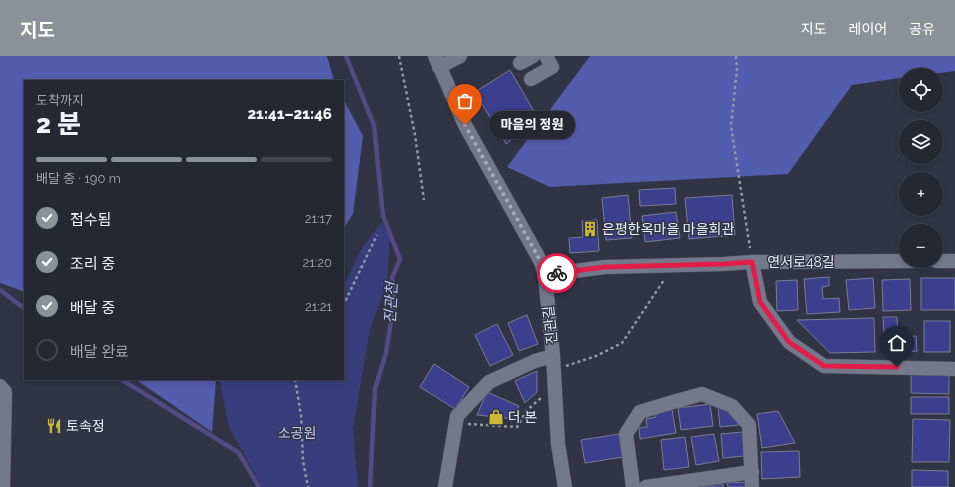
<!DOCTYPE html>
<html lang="ko">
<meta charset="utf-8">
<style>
:root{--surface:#252733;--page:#31333f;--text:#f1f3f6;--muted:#a3a5ac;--line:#42444e;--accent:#8c9099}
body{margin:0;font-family:Raleway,"Noto Sans KR",sans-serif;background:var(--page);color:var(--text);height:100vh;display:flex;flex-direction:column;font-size:15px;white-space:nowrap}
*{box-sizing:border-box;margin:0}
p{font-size:13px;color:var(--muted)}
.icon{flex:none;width:22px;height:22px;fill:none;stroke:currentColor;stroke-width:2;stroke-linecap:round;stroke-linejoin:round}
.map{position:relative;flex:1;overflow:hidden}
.details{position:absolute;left:24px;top:24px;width:320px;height:300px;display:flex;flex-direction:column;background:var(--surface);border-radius:0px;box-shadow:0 2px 6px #0003,0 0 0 1px var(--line)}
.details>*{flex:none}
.buttons{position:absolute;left:899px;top:12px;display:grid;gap:8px}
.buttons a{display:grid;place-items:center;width:44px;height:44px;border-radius:50%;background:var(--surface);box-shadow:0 2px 6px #0003,0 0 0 1px var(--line);font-size:20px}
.pin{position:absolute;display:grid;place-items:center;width:34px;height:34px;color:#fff;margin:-41px -17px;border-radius:50% 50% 50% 0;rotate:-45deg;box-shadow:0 0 4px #0007}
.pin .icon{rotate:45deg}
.courier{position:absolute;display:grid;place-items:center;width:40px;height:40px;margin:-20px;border:3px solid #e11d48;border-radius:50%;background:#fff;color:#222;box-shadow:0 1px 5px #0007}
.bubble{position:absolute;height:28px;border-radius:14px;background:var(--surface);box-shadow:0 2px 6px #0003,0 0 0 1px var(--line);font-size:13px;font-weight:800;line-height:28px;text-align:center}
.overview em{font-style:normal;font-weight:800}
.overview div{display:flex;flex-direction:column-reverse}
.overview{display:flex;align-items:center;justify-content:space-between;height:68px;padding:0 12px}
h1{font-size:26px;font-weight:800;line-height:30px}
.bar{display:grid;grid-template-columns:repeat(4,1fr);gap:6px 4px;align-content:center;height:48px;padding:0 12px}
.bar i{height:5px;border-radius:3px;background:var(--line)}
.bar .active{background:var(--accent)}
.bar p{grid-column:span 4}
ol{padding:0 12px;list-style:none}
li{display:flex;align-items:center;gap:12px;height:44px}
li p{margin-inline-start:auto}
li .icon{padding:4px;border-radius:50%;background:var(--accent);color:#fff;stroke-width:4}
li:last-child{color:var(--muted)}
li i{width:22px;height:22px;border:2px solid var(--line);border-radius:50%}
header{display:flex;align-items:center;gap:24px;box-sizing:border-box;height:56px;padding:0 20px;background:var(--accent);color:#fff}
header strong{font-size:19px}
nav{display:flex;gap:22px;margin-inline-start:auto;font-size:14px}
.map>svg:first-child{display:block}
.green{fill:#383d7c}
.forest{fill:#545cae}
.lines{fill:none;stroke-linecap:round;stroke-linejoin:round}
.stream{stroke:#534984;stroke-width:4.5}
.building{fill:#3b3f8e;stroke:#797d90}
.minor-casing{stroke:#505260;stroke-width:15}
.path{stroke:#9497a4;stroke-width:2.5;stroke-dasharray:3 3;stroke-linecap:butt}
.minor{stroke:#74788b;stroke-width:14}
.done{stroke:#aaacb9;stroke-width:4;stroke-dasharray:0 7.2}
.route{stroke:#e11d48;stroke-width:5}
.labels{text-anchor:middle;stroke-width:3;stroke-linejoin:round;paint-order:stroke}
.poi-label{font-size:14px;fill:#ebedf8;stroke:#313444;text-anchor:start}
.street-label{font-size:14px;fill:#ebedf8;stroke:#313444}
.park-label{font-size:14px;fill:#bfc8f5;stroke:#313444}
.water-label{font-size:15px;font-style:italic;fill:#bac2ef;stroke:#313444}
</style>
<header>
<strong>지도</strong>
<nav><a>지도</a><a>레이어</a><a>공유</a></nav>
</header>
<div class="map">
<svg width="955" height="431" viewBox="0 0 955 431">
<rect width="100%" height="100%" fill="#313444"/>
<path class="green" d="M382,166L390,183L387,227L370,274L353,372L358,431H262L229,371L219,323H343V232L362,192Z"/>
<g class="forest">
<path d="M0,0H327L334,25H25V236L0,227Z"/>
<path d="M590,0H955V15L923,19H906V21L852,29L788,118L550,131L507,111Z"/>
<path d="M343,42L363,80L353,158L343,173Z"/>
<path d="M135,323H216L212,376Z"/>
</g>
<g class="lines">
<g class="stream">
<path d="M346,0L374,69L383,160L400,203L392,222L394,246L386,297L375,333L370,431"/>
<path d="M0,234L25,253"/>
<path d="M121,323L239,397L259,431"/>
</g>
</g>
<g class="building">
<path d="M510,14L538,62L506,88L475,36Z"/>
<path d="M675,132L676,148L640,150L639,134Z"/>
<path d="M628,139L632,182L606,184L602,142Z"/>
<path d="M732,139L735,179L689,183L685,142Z"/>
<path d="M676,156L680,182L645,186L642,160Z"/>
<path d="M597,164L599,195L570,197L569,182L583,181L582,165Z"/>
<path d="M829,221V230L822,231L823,243L839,242L840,256L807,258L804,223Z"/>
<path d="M873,222L875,252L849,254L846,224Z"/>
<rect x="921" y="222" width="34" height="32"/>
<path d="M910,223L911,254L883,255L882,224Z"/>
<path d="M797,224L798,254L777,255L776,225Z"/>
<path d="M527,259L538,288L519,295L508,267Z"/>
<path d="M883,261H897L898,281L916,280L917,295L885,297Z"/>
<path d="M874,262L875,296L830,297L797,264Z"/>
<rect x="924" y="265" width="26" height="31"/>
<path d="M497,268L513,299L490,310L475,279Z"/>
<path d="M434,308L469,331L455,353L420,331Z"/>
<path d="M537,315V336L525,347L515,325Z"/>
<path d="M911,317L949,318V338L911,337Z"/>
<path d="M487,336L519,350L514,363L477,359Z"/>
<rect x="911" y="341" width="38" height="17"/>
<path d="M710,348L713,370L681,374L678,352Z"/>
<path d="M718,351L729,355L739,369L720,371Z"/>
<path d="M672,353L676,377L640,383L639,372L647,371L646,363L656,361L655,355Z"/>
<path d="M778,355L795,387L762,392L757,358Z"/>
<path d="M913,363L950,364L949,406H912Z"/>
<path d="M742,376L745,400L723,402L721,378Z"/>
<path d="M619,378L623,401L585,407L581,384Z"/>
<path d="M714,378L719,405L696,409L691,381Z"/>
<path d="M685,381L689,411L664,414L661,384Z"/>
<path d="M799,395L800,421L762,423L761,396Z"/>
<path d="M912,414L948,415V431H912Z"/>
<path d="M746,426V431H728L727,427Z"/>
<path d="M723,428V431H702V430Z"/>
</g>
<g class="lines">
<defs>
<g id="minor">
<path d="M435,0L465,69L541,206L545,219L553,300L558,388L565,431"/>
<path d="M520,7L533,0"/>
<path d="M439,11L460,0"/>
<path d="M531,23L552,11L546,0"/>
<path d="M936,205H955"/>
<path d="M752,206L760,246L789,286L824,310L955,313"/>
<path d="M545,219L605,211L723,208L752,206L914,205"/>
<path d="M0,330L5,336L3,431"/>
<path d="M445,431L457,360L489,326L535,305L553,300"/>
<path d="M633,431L626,378L640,356L673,346L702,338L732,350L749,369L752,431"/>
<path d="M646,431L752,416"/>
</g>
</defs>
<use href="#minor" class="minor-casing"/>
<g class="path">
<path d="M399,0L415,79L424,144"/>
<path d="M736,0L737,13L731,70L750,192"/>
<path d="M343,250L377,179"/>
<path d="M566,310L596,300L622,287L664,224"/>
<path d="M295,323L301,359L303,405L308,431"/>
<path d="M468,368L517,371L527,354L541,342"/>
</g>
<use href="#minor" class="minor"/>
</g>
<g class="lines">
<path class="done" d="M465,69L541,206L545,219L557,217"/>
<path class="route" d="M557,217L605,211L723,208L752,206L760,246L789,286L824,310L897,311"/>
</g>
<defs>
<symbol id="building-bare" viewBox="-9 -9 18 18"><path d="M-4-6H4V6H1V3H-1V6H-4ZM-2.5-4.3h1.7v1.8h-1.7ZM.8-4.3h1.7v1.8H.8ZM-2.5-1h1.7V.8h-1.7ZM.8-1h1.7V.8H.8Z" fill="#ccb938" stroke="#313444" stroke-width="2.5" paint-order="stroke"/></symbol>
<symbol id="shop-bare" viewBox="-9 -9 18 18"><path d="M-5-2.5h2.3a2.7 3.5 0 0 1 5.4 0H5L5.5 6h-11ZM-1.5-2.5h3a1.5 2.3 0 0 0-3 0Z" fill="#ccb938" stroke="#313444" stroke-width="2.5" paint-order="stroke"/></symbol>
<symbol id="restaurant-bare" viewBox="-9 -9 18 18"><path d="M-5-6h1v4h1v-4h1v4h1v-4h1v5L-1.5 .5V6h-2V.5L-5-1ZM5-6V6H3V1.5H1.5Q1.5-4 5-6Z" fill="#ccb938" stroke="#313444" stroke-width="2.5" paint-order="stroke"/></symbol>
</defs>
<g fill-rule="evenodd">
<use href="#building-bare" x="579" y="162" width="22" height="22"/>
<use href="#shop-bare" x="485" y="350" width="22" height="22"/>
<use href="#restaurant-bare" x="43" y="359" width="22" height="22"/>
</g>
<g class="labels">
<g class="poi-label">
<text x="602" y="178">은평한옥마을 마을회관</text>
<text x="508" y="366">더 본</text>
<text x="66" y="375">토속정</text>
</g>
<g class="street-label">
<text x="801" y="211">연서로48길</text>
<text transform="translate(550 269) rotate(-96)" y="5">진관길</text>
</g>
<g class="park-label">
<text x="297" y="382">소공원</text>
</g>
<g class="water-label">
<text transform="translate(391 247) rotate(-87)" y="5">진관천</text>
</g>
</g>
</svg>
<div class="buttons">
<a><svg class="icon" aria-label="locate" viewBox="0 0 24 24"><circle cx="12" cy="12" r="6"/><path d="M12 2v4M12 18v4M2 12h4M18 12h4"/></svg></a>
<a><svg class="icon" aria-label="layers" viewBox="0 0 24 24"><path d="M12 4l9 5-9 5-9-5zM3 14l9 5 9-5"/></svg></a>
<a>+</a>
<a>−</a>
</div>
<div class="pin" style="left:465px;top:69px;background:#ea580c"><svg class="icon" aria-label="bag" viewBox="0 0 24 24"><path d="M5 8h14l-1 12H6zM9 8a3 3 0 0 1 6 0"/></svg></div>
<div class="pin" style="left:897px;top:311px;background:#1f2937"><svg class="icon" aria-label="home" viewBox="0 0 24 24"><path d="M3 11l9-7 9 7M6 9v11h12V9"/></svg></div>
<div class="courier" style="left:557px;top:217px"><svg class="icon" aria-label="bike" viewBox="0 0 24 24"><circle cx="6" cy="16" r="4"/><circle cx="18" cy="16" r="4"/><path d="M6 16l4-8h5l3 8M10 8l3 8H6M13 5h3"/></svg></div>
<div class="bubble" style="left:489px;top:55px;width:86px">마음의 정원</div>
<section class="details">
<div class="overview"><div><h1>2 분</h1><p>도착까지</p></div><em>21:41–21:46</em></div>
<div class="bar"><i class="active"></i><i class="active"></i><i class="active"></i><i></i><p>배달 중 · 190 m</p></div>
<ol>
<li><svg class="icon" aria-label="check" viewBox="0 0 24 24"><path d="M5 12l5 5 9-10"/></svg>접수됨<p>21:17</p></li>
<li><svg class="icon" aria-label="check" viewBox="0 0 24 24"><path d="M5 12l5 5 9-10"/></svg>조리 중<p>21:20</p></li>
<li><svg class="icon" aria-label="check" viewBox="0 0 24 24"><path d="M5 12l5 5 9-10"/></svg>배달 중<p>21:21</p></li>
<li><i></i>배달 완료</li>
</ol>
</section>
</div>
